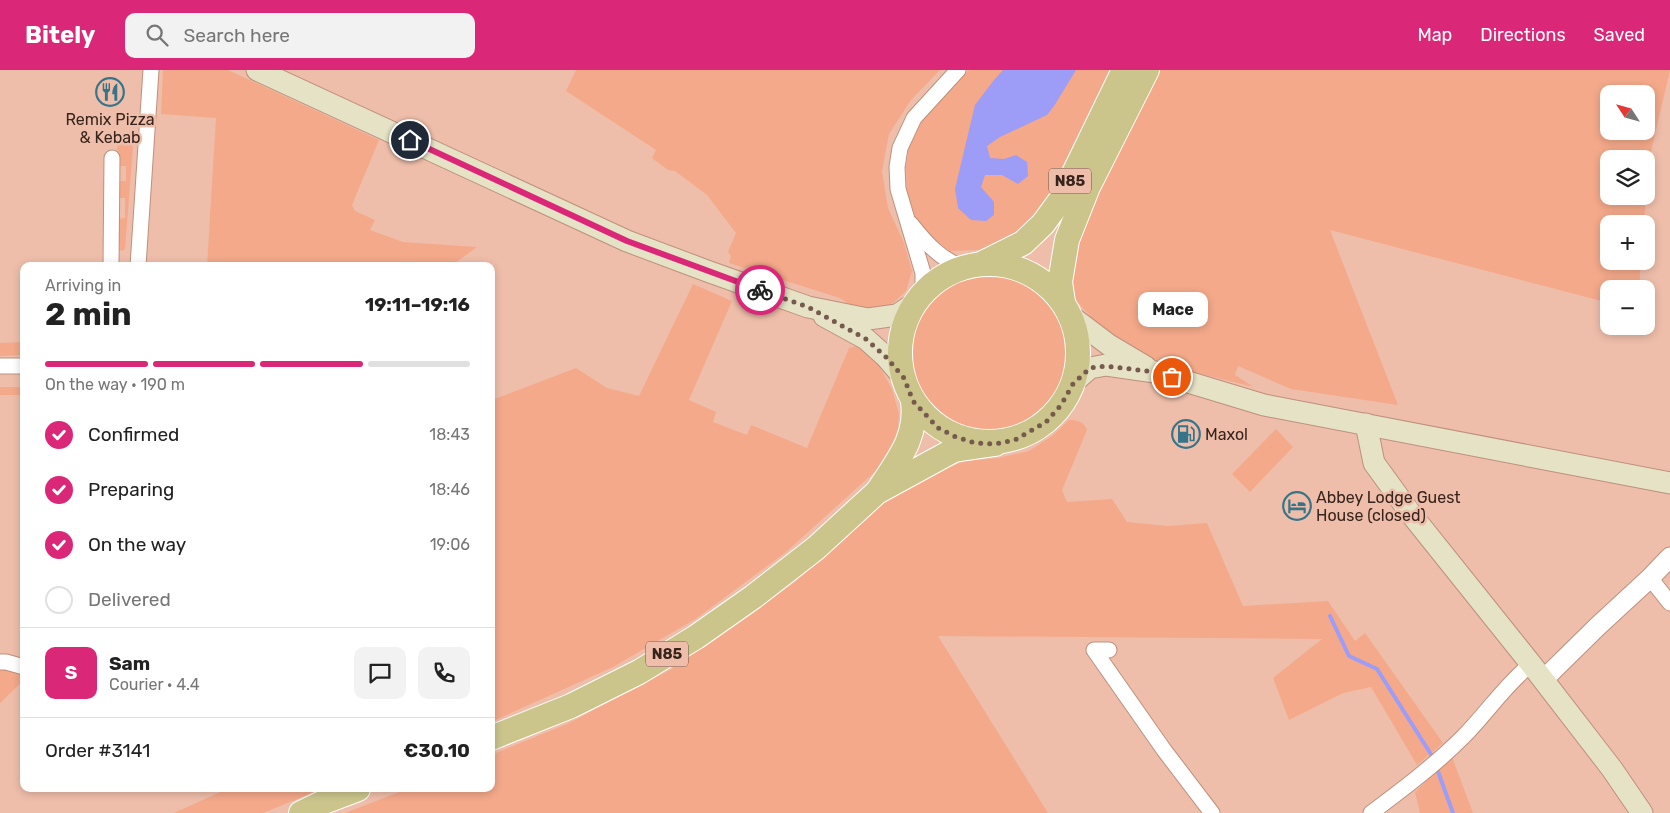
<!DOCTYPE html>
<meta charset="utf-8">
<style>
:root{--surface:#fff;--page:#f2f2f2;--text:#222;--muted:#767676;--line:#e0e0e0;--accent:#db2777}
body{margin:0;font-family:Rubik,sans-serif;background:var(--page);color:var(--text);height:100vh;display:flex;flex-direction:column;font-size:19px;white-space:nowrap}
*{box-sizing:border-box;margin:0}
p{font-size:16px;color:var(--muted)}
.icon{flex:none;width:28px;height:28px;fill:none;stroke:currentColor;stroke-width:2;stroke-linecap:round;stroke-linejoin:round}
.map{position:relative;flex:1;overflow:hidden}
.drawer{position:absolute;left:20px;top:192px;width:475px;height:530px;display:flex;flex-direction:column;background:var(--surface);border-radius:10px;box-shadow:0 2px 8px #0003}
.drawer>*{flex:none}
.needle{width:32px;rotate:306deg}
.controls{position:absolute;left:1600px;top:15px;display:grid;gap:10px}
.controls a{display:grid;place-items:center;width:55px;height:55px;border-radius:10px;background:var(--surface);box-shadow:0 2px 8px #0003;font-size:25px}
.pin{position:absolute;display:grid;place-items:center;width:42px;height:42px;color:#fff;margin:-21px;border:2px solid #fff;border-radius:50%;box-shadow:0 1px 5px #0007}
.courier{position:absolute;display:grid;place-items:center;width:50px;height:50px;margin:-25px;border:4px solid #db2777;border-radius:50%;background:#fff;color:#222;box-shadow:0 1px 6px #0007}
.bubble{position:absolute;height:35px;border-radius:10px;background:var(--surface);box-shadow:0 2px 8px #0003;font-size:16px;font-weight:700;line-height:35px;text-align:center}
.head em{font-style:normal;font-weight:700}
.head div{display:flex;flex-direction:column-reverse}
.head{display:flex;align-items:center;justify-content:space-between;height:85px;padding:0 25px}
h1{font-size:32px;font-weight:700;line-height:38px}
.bar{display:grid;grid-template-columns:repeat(4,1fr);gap:8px 5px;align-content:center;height:60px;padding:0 25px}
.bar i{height:6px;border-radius:4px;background:var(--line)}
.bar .current{background:var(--accent)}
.bar p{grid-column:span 4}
.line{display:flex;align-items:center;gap:12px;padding:0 25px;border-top:1px solid var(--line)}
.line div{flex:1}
.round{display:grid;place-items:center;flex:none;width:52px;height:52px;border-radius:10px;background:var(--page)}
ol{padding:0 25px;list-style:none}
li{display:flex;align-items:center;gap:15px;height:55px}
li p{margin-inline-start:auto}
li .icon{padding:5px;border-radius:50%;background:var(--accent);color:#fff;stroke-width:4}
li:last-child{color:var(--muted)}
li i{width:28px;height:28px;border:2px solid var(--line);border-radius:50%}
header{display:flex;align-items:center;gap:30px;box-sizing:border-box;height:70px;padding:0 25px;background:var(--accent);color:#fff}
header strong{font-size:24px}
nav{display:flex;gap:28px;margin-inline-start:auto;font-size:18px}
.search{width:350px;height:45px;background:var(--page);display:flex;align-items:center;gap:12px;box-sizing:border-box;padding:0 18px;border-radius:10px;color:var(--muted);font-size:19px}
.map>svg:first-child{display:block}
.green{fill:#f4a98a;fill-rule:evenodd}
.water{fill:#9d9cf7}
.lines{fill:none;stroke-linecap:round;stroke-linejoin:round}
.stream{stroke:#9d9cf7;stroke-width:4}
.minor-casing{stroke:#be907d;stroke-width:17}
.tertiary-casing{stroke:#be907d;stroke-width:21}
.secondary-casing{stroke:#be907d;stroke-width:23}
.primary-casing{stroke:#fff;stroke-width:26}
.minor{stroke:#fff;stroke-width:15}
.tertiary{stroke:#fff;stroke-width:19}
.secondary{stroke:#e5e2c5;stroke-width:21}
.primary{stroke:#cbc58c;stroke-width:24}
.done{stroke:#775a4e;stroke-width:5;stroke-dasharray:0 9}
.route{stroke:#db2777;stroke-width:6}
.labels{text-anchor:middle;stroke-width:5;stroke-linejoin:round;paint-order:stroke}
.shield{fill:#efbeaa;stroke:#6e5247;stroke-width:1}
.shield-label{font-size:15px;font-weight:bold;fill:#36241d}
.poi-label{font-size:16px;fill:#36241d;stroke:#efbeaa;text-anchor:start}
</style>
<header>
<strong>Bitely</strong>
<div class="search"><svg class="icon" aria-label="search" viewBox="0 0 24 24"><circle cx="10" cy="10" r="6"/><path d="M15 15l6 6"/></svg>Search here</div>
<nav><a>Map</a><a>Directions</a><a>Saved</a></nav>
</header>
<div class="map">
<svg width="1670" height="743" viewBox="0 0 1670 743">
<rect width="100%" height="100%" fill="#efbeaa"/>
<g class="green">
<path d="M163,0H228L379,70L352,135L355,141L375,150L370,160L403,172L477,177L451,196H207L216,48L161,44Z"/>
<path d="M576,0H940L911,30L889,64L882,101L888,138L904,173L912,201L906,221L892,234L874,239L851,236L840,228L729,193L731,186L728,182L736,163L707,125L675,101L668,100L652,88L656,80L566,21Z"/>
<path d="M969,0H1110L1044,134L1021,158L1000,173L978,180L950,181L931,166L915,147L907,121L906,97L910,71L925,47L939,30Z"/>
<path d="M1160,0H1670L1649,90L1646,123V89H1609V126H1646L1644,154H1609V191H1641L1639,219H1609V233L1330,160L1398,335L1291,319L1238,296L1235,305L1254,317C1206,305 1152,295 1111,266C1104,262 1098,254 1092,248C1086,241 1077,233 1073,224C1057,190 1141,38 1160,0ZM1609,24H1646V61H1609Z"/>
<path d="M118,69C126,69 130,70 133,77L125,179L122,181L119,179L120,174L116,173V149L125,148V128H116V111H126V96H116C115,86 118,79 118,69Z"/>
<circle cx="989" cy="284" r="78"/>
<path d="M693,214L732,231L689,330L716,342L713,352L747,365L751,355L807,378L849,278L859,275L878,294L892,319L899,344L897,371L879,398L786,482L697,548L613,597L491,652V326L495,329L576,298L607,318L639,326Z"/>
<path d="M24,272V285L0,286V273Z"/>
<rect x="0" y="317" width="24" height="8"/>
<path d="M1069,350C1078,350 1084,352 1087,360L1062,420L1067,432L1112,429L1127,452L1168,456L1207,453L1243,536L1328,531L1355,571L1365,563L1443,673L1417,695L1371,617L1343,623L1289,650L1273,608L1322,569L938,566L1048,743H345L407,719H491V685L567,654L670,600L794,513L878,437L903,418L932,403L966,391L998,388L1029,381L1052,366Z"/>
<path d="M1276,359L1293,377L1250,422L1232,404Z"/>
<path d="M0,598L24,604V610L0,633Z"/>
<path d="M1452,687L1473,743H1420L1415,722Z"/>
<path d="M227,719H322L263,743H174Z"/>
</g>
<path class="water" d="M1003,0H1076L1054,36L1047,45L1000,67L987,76L990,88L1004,89L1016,85L1027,92L1028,106L1018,114L1002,105H985L981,117L994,132V145L986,151L971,150L958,138L955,119L975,35L994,10Z"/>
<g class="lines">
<g class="stream">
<path d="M1330,546L1349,586L1377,599L1434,689"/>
<path d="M1436,696L1453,743"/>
</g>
<defs>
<g id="minor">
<path d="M911,154C925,172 940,189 962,197"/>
<path d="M111,196L112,88"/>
<path d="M138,196L151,0"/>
<path d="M923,222V203L898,119L897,97L900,78L914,48L958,0"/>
<path d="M0,296H24"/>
<path d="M1650,508L1670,533"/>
<path d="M1109,580H1094L1164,680L1212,743"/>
<path d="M0,592H6L24,597"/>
<path d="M1371,743C1403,719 1435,695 1463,667C1487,643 1504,616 1531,594"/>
</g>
<path id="tertiary" d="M1543,610L1598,556L1650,508L1670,487"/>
<g id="secondary">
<path d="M257,0L627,171L707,201L808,237L868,249L897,245L915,233"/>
<path d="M824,246L866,269L886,287L904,308"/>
<path d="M1072,247L1109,275L1146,297"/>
<path d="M1073,313L1090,298L1106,295L1155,302L1264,335L1670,413"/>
<path d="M1366,354L1374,393L1411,444L1531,594L1612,699L1642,743"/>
</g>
<g id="primary">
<path d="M983,193L1023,173L1043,154L1062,128L1124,0"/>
<circle cx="989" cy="283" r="89"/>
<path d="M1063,232L1060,212L1067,170L1088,117L1147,0"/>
<path d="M878,421C897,391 918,368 913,331"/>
<path d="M491,668L571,636L639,602L696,567L753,527L816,478L877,422L954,380L995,374"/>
<path d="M301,743L324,732L358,719"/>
</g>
</defs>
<use href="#minor" class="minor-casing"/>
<use href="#tertiary" class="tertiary-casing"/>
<use href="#secondary" class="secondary-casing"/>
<use href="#primary" class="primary-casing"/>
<use href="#minor" class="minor"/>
<use href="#tertiary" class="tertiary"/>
<use href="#secondary" class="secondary"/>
<use href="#primary" class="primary"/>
</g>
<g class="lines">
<path class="done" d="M760,220L808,237L866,269L886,287L904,308L913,331L938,358L956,367L975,373L995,374L1015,370L1046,352L1061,335L1073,314L1090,298L1106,296L1154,302L1172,307"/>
<path class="route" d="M410,70L627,171L760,220"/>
</g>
<defs>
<symbol id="restaurant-ring" viewBox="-11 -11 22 22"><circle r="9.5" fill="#efbeaa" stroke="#357489" stroke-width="1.5"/><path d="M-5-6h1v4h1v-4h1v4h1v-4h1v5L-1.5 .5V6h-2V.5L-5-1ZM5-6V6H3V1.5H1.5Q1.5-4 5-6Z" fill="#357489"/></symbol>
<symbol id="fuel-ring" viewBox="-11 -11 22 22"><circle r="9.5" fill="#efbeaa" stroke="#357489" stroke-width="1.5"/><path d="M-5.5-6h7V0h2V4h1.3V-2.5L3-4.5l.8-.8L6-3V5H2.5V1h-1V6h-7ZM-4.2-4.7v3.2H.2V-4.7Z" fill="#357489"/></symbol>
<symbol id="hotel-ring" viewBox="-11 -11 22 22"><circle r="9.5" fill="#efbeaa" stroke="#357489" stroke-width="1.5"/><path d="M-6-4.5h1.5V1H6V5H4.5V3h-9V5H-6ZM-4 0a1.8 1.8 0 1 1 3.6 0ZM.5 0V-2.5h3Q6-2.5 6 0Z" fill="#357489"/></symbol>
</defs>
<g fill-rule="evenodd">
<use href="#restaurant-ring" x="94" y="6" width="32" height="32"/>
<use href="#fuel-ring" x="1170" y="348" width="32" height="32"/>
<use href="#hotel-ring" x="1281" y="420" width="32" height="32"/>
</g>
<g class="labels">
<g class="shield">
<rect x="1049" y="98.5" width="42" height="25" rx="4"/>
<rect x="646" y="571.5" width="42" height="25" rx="4"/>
</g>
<g class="shield-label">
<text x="1070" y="116">N85</text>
<text x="667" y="589">N85</text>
</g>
<g class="poi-label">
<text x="110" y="55" text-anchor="middle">Remix Pizza<tspan x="110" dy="18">&amp; Kebab</tspan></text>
<text x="1205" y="370">Maxol</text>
<text x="1316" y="433">Abbey Lodge Guest<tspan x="1316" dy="18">House (closed)</tspan></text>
</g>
</g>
</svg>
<div class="controls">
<a><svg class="needle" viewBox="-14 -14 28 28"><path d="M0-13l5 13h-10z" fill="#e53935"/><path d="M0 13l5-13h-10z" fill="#767676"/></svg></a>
<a><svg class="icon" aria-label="layers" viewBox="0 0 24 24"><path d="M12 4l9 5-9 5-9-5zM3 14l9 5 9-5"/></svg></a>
<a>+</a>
<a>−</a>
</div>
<div class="pin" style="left:1172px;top:307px;background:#ea580c"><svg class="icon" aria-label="bag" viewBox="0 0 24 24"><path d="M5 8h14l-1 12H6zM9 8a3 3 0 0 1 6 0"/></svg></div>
<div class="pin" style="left:410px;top:70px;background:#1f2937"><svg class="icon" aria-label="home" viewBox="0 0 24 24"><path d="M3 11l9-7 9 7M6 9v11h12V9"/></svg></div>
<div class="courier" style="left:760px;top:220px"><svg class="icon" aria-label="bike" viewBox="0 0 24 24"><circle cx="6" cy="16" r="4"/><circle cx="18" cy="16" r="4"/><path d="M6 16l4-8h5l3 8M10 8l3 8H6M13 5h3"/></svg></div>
<div class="bubble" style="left:1138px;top:222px;width:70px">Mace</div>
<section class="drawer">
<div class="head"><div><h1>2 min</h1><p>Arriving in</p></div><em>19:11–19:16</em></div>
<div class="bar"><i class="current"></i><i class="current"></i><i class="current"></i><i></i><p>On the way · 190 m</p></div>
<ol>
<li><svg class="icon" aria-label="check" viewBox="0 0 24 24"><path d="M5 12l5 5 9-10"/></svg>Confirmed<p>18:43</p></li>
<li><svg class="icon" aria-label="check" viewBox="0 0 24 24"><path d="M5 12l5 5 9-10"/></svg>Preparing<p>18:46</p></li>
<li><svg class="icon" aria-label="check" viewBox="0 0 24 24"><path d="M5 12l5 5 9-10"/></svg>On the way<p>19:06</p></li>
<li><i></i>Delivered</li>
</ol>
<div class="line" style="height:90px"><b class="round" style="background:var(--accent);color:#fff">S</b><div><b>Sam</b><p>Courier · 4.4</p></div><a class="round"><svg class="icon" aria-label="chat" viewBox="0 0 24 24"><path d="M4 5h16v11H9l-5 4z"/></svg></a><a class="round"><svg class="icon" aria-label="phone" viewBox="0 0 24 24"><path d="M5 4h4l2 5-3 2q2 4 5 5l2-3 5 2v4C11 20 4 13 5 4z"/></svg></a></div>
<div class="line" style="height:65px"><div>Order #3141</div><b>€30.10</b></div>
</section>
</div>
